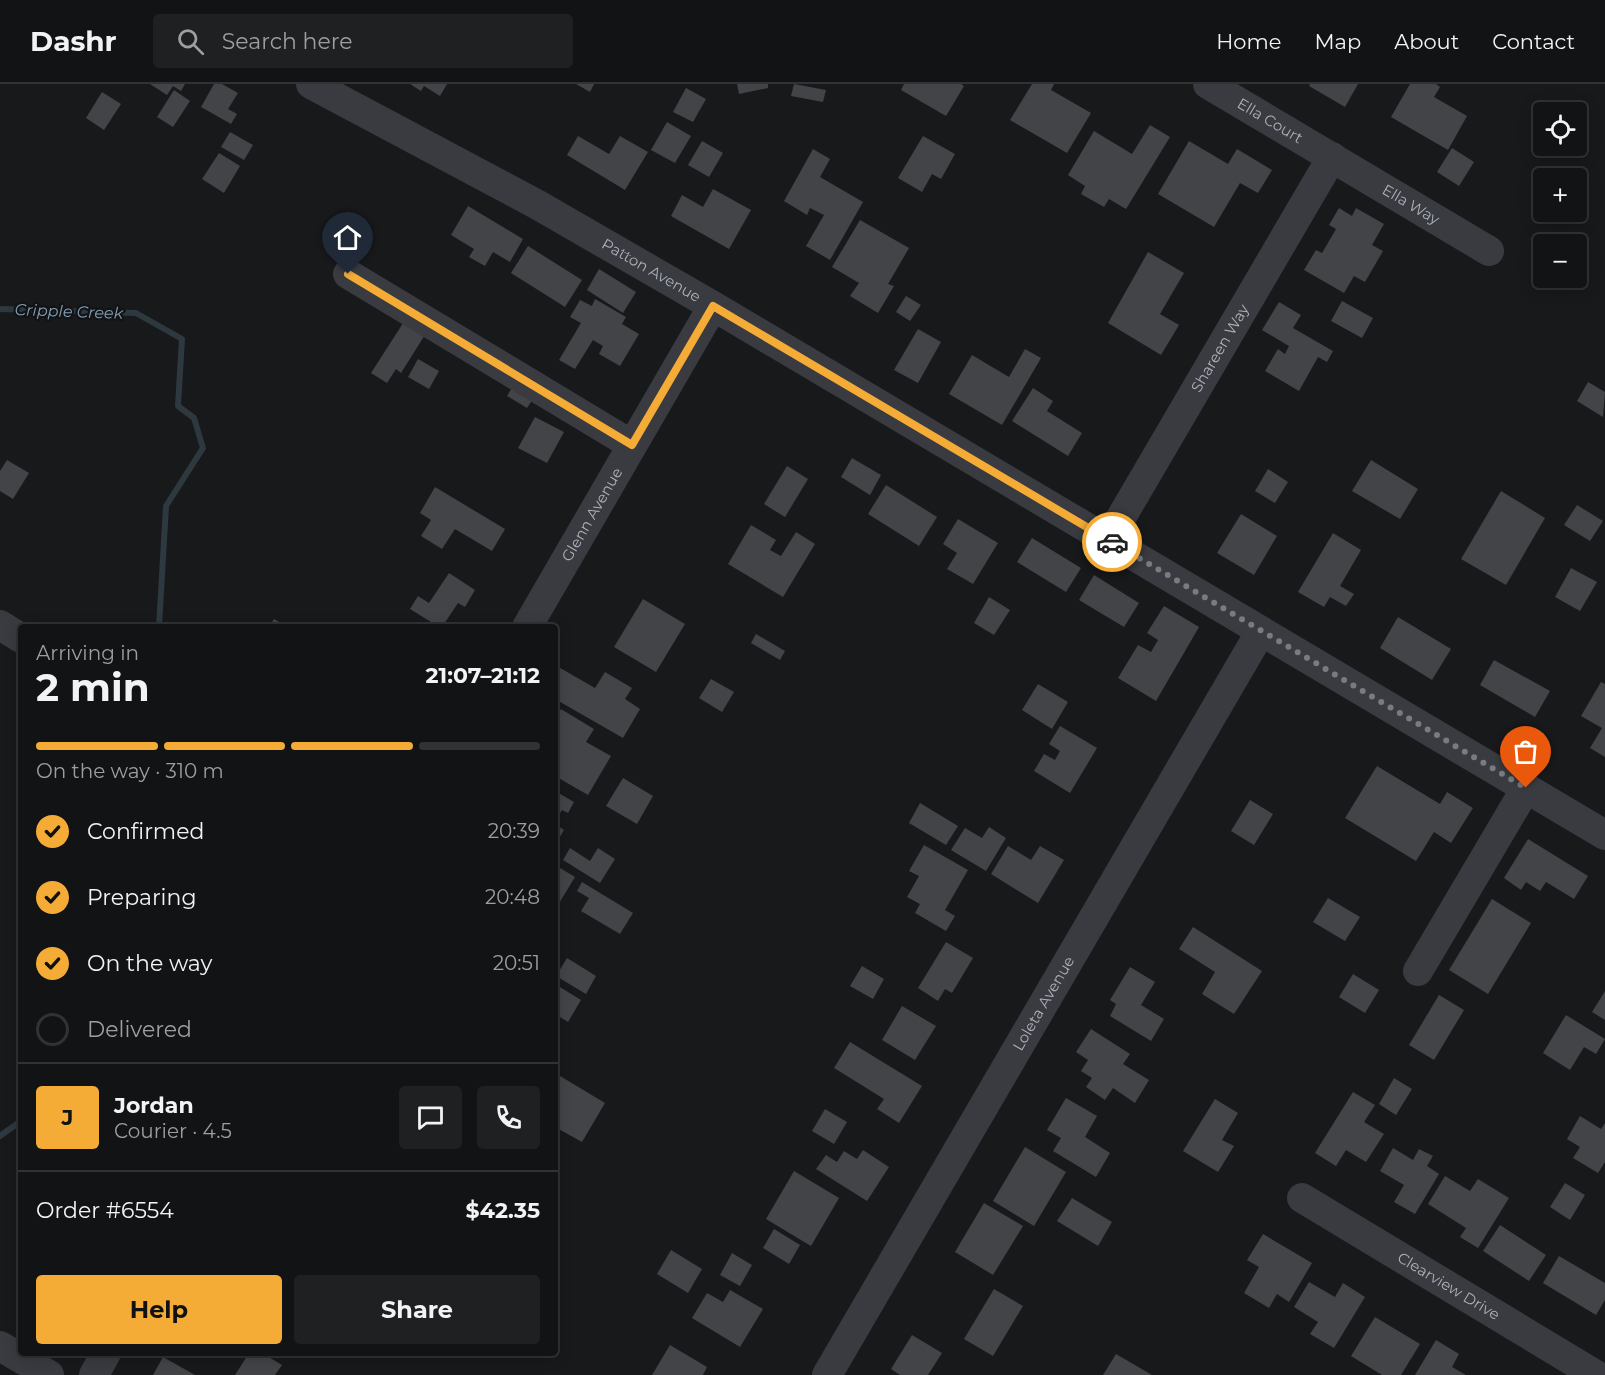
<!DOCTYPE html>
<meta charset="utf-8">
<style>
:root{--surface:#121314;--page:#1f2022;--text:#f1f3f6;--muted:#9c9ea0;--line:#313234;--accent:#f4ac37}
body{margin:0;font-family:Montserrat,sans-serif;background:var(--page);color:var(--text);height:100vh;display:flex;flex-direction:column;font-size:22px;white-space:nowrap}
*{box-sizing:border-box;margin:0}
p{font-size:20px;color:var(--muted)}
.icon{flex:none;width:33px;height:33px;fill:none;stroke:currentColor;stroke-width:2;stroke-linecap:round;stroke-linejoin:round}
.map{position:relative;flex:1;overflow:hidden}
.sheet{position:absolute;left:18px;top:540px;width:540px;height:732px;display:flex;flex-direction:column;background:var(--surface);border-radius:6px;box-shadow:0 3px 15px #0003,0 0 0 2px var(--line)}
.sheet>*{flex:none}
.fabs{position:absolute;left:1533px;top:18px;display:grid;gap:12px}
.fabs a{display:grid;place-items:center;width:54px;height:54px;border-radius:6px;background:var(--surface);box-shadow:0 3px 15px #0003,0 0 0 2px var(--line);font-size:30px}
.pin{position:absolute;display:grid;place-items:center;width:51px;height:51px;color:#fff;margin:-62px -26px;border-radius:50% 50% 50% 0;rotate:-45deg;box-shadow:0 0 6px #0007}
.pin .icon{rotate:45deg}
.courier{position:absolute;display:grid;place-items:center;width:60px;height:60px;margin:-30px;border:4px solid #f4ac37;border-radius:50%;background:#fff;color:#222;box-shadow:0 2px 8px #0007}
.summary em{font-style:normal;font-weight:700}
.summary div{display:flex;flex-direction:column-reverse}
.summary{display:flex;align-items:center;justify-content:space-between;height:102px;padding:0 18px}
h1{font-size:39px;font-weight:700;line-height:45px}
.bar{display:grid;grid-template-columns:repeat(4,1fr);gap:9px 6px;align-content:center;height:72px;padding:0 18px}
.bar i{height:8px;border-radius:4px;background:var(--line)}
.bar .active{background:var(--accent)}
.bar p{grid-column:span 4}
.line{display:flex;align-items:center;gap:15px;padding:0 18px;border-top:2px solid var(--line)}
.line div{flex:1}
.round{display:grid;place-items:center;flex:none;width:63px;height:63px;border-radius:6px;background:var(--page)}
ol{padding:0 18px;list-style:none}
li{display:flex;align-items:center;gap:18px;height:66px}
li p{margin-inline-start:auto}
li .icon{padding:6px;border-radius:50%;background:var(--accent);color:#111;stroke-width:4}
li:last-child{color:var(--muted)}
li i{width:33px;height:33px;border:3px solid var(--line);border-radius:50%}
.button{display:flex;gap:12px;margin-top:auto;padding:12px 18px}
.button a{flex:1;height:69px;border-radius:6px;background:var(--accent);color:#111;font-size:24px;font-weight:700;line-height:69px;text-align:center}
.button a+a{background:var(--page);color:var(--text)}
header{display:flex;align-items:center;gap:36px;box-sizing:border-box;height:84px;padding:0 30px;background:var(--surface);border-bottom:2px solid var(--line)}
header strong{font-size:28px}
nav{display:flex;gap:33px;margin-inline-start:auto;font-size:21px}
.search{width:420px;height:54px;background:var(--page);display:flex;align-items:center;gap:15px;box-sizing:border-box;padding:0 21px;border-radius:6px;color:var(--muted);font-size:22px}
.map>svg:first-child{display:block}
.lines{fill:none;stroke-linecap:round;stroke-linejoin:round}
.stream{stroke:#2e383f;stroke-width:6}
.building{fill:#424448}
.minor{stroke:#393b40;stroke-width:30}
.done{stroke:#787b82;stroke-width:6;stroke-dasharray:0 10.8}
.route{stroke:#f4ac37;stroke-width:8}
.labels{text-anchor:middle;stroke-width:4.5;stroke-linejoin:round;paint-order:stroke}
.street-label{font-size:15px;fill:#abb0ba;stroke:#131316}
.water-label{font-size:16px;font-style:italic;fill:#82a0b5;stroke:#131316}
</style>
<header>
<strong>Dashr</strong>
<div class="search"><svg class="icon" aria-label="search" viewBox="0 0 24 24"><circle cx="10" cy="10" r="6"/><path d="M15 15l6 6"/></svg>Search here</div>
<nav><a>Home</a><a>Map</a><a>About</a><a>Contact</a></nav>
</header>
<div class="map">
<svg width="1605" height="1291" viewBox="0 0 1605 1291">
<rect width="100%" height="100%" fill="#18191b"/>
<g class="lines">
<g class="stream">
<path d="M0,225L136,229L182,255L178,322L194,334L203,364L166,422L159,543"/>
<path d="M0,1052L21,1037"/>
</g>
</g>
<g class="building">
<path d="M150,0H185L181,7L173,2L167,11Z"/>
<path d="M214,0H222L238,9L228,25L237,30L231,40L201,23Z"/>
<path d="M410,0H447L440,12L424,2L421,7Z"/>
<path d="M576,0H594L590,8Z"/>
<path d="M737,0H768V4L739,10Z"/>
<path d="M794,0L826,6L823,18L791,12Z"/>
<path d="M904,0H961L964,2L946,32L901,6Z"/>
<path d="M1032,0H1054L1051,6L1091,29L1067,69L1010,36Z"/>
<path d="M1310,0H1358L1345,23L1309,2Z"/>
<path d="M1410,0H1436L1440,3L1434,13L1467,32L1448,66L1391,33Z"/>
<path d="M686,4L706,15L693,38L673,28Z"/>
<path d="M174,6L190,17L173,43L157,33Z"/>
<path d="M102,8L121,20L104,46L86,34Z"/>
<path d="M667,38L691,52L675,79L651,66Z"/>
<path d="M1150,41L1170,53L1126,125L1109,115L1104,123L1081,110L1085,102L1068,91L1094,47L1132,70Z"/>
<path d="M230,48L253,61L244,76L221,63Z"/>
<path d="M578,52L609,70L620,52L648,68L625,106L567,71Z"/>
<path d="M923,52L955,70L941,95L932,90L922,108L898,94Z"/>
<path d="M702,57L723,69L709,93L688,81Z"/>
<path d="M1189,57L1228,80L1237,65L1272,86L1258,109L1240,99L1214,143L1158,110Z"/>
<path d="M1452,64L1474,78L1459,102L1437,88Z"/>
<path d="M813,65L830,75L820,93L863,118L830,176L806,162L824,131L810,124L807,131L784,117Z"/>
<path d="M219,69L240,82L224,109L202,95Z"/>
<path d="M713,105L751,126L729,165L671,132L682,111L703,123Z"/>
<path d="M468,122L523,155L510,178L493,168L485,182L469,173L474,165L451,151Z"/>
<path d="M1339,124L1352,132L1356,124L1384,140L1372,161L1383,167L1365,198L1354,192L1344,209L1304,186L1316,166L1322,169L1336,145L1329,141Z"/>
<path d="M860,136L909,164L888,200L894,202L878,229L850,212L859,199L832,183Z"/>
<path d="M528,162L582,196L565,223L511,189Z"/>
<path d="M1148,168L1184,189L1160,230L1179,241L1161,271L1108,239Z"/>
<path d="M599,185L636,208L623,229L587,206Z"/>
<path d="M906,212L921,221L910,237L896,228Z"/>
<path d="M595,215L626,233L622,240L639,250L620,282L599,270L603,262L593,256L575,285L559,276L581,239L570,233L580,216L592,222Z"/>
<path d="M1342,217L1373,234L1362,254L1331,237Z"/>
<path d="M1279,218L1301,231L1293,244L1333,267L1327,278L1318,273L1299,307L1265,287L1278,265L1285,270L1289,262L1262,246Z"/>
<path d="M407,233L428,246L401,289L396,285L387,299L371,289Z"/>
<path d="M918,245L941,258L918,299L894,286Z"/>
<path d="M1025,265L1041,274L1002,341L949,310L972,271L1009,293Z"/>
<path d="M418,275L439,287L429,305L408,293Z"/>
<path d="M518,294L538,307L527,324L507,312Z"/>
<path d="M1588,298L1605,308L1603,333L1577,317Z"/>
<path d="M1033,304L1053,317L1047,327L1082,349L1068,372L1012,337Z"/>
<path d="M535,333L564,348L547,379L518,364Z"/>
<path d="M852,374L881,391L870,411L841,393Z"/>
<path d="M7,376L29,389L13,415L0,407V387Z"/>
<path d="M1371,376L1418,405L1400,435L1352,407Z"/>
<path d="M787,382L808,395L785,433L764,420Z"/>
<path d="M1268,385L1288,398L1275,419L1255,407Z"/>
<path d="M886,401L937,433L919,462L868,430Z"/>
<path d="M435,403L505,445L492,467L455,445L442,465L421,452L431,436L420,429Z"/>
<path d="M1501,407L1545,434L1506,501L1461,475Z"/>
<path d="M1577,421L1603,437L1590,457L1564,441Z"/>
<path d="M1241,430L1277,452L1254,491L1217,469Z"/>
<path d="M958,435L998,459L973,500L947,485L957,469L943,460Z"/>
<path d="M751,441L776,456L770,466L781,472L796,448L815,460L783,513L728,480Z"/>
<path d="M1333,449L1361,466L1340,502L1354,510L1346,522L1330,513L1324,523L1298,508Z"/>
<path d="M1032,454L1081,484L1066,508L1017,478Z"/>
<path d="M1571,484L1597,498L1580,527L1555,513Z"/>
<path d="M449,489L475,506L465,523L458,519L442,543H439L410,525L418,512L429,519Z"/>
<path d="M1094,491L1139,519L1124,543L1079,516Z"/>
<path d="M989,513L1010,526L994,551L974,539Z"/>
<path d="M643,515L685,540L656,588L614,563Z"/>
<path d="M1164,522L1199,543L1156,617L1118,594L1138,561L1151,568L1158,556L1147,549Z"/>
<path d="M1398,533L1451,565L1432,596L1380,564Z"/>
<path d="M274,535L287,543H269Z"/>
<path d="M756,550L785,567L780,576L751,559Z"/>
<path d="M1494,576L1550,607L1535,633L1480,601Z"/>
<path d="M555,581L595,604L605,588L632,604L625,615L640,625L623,654L555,615Z"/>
<path d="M711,595L734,608L722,628L699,614Z"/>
<path d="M1601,598L1605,600V673L1590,664L1602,644L1581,632Z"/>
<path d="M1038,600L1068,618L1052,645L1022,626Z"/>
<path d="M561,625L594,645L586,658L611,672L588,711L555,692V669L560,660L555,657V635Z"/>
<path d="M1060,642L1097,664L1070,709L1034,687L1044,670L1055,676L1060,667L1049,660Z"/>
<path d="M1377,682L1440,720L1447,708L1473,724L1451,759L1434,748L1416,777L1345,734Z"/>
<path d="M623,694L653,712L637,740L606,722Z"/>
<path d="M555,707L574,718L568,729L562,726L555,737Z"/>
<path d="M1250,716L1273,730L1254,761L1231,747Z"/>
<path d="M920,719L958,742L946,761L909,739Z"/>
<path d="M555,740L564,746L555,761Z"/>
<path d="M989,743L1006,754L986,787L951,766L965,744L982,754Z"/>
<path d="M1528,755L1588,792L1574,815L1546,798L1540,807L1526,798L1521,806L1504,794Z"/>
<path d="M924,761L968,786L945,826L955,832L946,847L915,829L920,820L907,813L919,792L909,787Z"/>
<path d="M1008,762L1031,776L1040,762L1064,776L1038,819L991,790Z"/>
<path d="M570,764L590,777L598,764L615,775L600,799L563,776Z"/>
<path d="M555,781L575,793L555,826Z"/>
<path d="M582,798L633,829L620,850L581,827L589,814L577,807Z"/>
<path d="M1328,814L1360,833L1345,857L1313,838Z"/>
<path d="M1492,815L1531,839L1488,910L1449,886Z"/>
<path d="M1193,843L1262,887L1234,930L1202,910L1215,888L1179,865Z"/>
<path d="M946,858L973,874L952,909L945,905L938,917L918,904Z"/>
<path d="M567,874L596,892L586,910L556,892Z"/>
<path d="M862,882L884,895L873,915L850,902Z"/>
<path d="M1130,883L1155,898L1141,921L1164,935L1151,957L1110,932L1116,920L1110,916Z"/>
<path d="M1353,890L1379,906L1365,929L1339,913Z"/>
<path d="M555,900L581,916L568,938L555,930Z"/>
<path d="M1605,907V936L1592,928Z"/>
<path d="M1439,911L1464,926L1434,976L1409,961Z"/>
<path d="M902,922L936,942L915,976L882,956Z"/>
<path d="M1566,931L1605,955L1596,970L1584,963L1570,986L1543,969Z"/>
<path d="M1091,945L1130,970L1123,980L1149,996L1135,1019L1113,1004L1105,1016L1086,1003L1092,994L1081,987L1088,976L1076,968Z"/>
<path d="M850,958L922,1002L899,1039L877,1025L884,1015L834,984Z"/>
<path d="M555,989L605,1019L582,1058L555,1043Z"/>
<path d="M1394,994L1412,1005L1396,1031L1379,1020Z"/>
<path d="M1353,1008L1375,1021L1364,1038L1384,1050L1366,1078L1346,1066L1336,1082L1315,1069Z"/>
<path d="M1066,1014L1097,1032L1085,1053L1110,1069L1096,1093L1053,1067L1061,1054L1047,1046Z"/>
<path d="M1215,1015L1238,1029L1222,1056L1234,1062L1218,1088L1183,1067Z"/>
<path d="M825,1025L847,1038L834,1060L812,1047Z"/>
<path d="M1580,1032L1601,1045L1605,1039V1078L1598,1089L1573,1074L1580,1063L1567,1055Z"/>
<path d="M1025,1063L1066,1088L1034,1142L993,1117Z"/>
<path d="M1393,1064L1413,1076L1419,1065L1433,1072L1427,1082L1439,1090L1415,1130L1394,1118L1404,1101L1380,1087Z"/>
<path d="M863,1066L889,1083L867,1117L816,1085L826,1071L837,1078L844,1067L857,1075Z"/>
<path d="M794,1087L839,1114L811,1162L766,1135Z"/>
<path d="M1445,1092L1470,1107L1478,1095L1509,1114L1478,1164L1460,1153L1466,1144L1428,1120Z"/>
<path d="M1565,1099L1585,1111L1570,1136L1550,1123Z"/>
<path d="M1072,1114L1112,1138L1098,1162L1057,1137Z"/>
<path d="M984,1119L1023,1142L993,1191L955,1168Z"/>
<path d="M1500,1141L1546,1171L1529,1197L1483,1167Z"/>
<path d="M774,1145L800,1161L789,1180L763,1164Z"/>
<path d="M1263,1150L1312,1179L1289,1218L1277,1210L1269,1224L1244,1209L1259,1183L1247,1176Z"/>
<path d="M671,1166L702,1185L688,1209L657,1190Z"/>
<path d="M732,1169L752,1181L740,1202L720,1191Z"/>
<path d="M1559,1172L1605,1199V1216L1596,1231L1543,1199Z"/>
<path d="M1309,1198L1335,1213L1343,1199L1365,1213L1334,1264L1310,1250L1318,1238L1294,1223Z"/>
<path d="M994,1205L1023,1222L993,1272L964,1255Z"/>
<path d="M730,1206L763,1225L740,1263L692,1234L707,1209L723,1218Z"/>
<path d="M1375,1233L1420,1260L1401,1291H1382L1351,1272Z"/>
<path d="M912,1251L942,1269L928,1291H900L891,1285Z"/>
<path d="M1436,1256L1459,1270L1452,1283L1466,1291H1415Z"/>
<path d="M670,1261L707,1283L703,1291H652Z"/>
<path d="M249,1269H262L282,1281L275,1291H235Z"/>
<path d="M1116,1270L1152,1291H1103Z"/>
<path d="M163,1273L195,1291H153Z"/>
</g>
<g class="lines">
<g class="minor">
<path id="s1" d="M311,0L538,121L713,222L1605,751"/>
<path id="s2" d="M1208,0L1489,167"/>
<path d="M348,190L632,361"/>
<path id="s3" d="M1108,456L1332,73"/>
<path d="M0,541L21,554"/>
<path id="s4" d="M527,543L713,222"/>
<path d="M1418,887L1526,704"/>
<path id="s5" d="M1302,1114L1596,1291"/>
<path d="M0,1262L49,1291"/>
<path d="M94,1291L106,1269"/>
<path id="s6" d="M827,1291L1261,547"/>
</g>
</g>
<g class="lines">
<path class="done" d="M1112,458L1526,704"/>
<path class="route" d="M348,190L632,361L713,222L1112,458"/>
</g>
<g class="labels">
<g class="street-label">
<text dy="5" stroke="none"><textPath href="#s2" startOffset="72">Ella Court</textPath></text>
<text dy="5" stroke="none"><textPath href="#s2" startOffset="236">Ella Way</textPath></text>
<text dy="5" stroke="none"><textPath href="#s1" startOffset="388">Patton Avenue</textPath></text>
<text dy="5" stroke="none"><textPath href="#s3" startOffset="222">Shareen Way</textPath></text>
<text dy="5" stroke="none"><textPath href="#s4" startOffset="130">Glenn Avenue</textPath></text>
<text dy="5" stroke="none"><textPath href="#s6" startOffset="430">Loleta Avenue</textPath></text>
<text dy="5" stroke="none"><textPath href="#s5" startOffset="171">Clearview Drive</textPath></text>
</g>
<g class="water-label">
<text transform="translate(69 227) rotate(2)" y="6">Cripple Creek</text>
</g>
</g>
</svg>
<div class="fabs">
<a><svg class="icon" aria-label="locate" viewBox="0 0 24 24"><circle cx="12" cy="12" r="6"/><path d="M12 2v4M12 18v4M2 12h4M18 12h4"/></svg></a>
<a>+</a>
<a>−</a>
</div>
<div class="pin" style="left:1526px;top:704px;background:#ea580c"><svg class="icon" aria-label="bag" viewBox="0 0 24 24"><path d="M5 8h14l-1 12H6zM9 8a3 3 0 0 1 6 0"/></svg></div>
<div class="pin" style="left:348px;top:190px;background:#1f2937"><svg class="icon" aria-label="home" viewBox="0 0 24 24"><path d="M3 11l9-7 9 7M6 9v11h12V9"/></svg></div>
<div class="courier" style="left:1112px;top:458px"><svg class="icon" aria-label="car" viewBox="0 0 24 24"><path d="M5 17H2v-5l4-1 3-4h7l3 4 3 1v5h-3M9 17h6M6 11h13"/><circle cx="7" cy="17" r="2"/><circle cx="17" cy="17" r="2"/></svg></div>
<section class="sheet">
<div class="summary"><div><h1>2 min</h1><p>Arriving in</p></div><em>21:07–21:12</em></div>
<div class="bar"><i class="active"></i><i class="active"></i><i class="active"></i><i></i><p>On the way · 310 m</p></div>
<ol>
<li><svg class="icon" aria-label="check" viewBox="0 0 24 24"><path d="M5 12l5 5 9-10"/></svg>Confirmed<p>20:39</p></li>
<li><svg class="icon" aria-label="check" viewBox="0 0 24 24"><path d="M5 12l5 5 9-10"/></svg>Preparing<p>20:48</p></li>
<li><svg class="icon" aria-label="check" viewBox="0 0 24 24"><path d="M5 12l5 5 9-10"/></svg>On the way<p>20:51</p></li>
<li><i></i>Delivered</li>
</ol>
<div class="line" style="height:108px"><b class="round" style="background:var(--accent);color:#111">J</b><div><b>Jordan</b><p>Courier · 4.5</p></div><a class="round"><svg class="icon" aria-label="chat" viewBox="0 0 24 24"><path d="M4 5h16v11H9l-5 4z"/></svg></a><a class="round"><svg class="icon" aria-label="phone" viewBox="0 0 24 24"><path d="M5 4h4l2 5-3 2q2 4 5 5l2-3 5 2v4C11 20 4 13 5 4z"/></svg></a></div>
<div class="line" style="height:78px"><div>Order #6554</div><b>$42.35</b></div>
<div class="button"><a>Help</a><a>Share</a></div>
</section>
</div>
